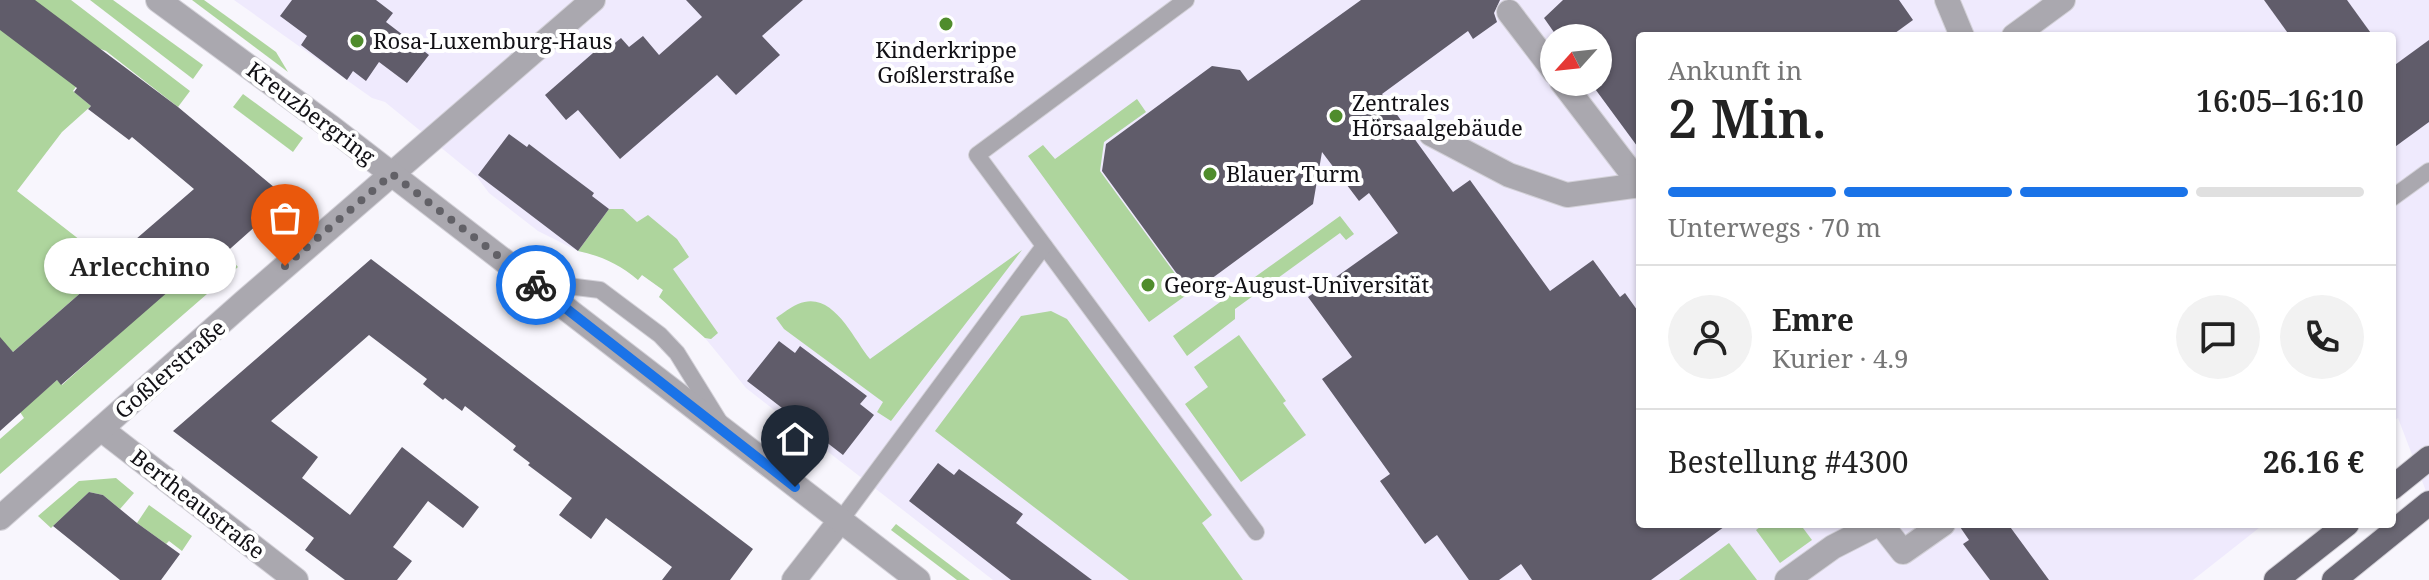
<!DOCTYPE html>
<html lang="de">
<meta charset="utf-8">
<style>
:root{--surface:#fff;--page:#f2f2f2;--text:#222;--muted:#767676;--line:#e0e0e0;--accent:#1a73e8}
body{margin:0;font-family:"Noto Serif",serif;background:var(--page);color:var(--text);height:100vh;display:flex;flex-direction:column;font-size:30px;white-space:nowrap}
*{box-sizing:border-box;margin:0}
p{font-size:26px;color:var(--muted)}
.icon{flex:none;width:44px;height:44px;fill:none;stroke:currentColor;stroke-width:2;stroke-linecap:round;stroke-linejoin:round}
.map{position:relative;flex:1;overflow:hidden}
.drawer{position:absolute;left:1636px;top:32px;width:760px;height:496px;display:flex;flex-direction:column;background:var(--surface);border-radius:8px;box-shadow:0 2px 6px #0004}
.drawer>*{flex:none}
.needle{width:52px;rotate:243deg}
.fabs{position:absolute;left:1540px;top:24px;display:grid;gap:16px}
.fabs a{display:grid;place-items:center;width:72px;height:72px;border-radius:50%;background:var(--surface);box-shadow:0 2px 6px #0004;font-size:40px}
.pin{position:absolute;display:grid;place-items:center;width:68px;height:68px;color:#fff;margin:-82px -34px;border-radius:50% 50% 50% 0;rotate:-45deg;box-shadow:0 0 8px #0007}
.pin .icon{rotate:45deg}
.courier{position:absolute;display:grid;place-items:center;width:80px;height:80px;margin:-40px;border:6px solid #1a73e8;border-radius:50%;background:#fff;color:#222;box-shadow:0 2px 10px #0007}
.bubble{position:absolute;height:56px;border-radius:28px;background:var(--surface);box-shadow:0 2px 6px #0004;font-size:26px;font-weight:600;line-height:56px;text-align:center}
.overview em{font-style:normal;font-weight:600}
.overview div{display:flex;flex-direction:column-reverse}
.overview{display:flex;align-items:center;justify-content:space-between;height:136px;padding:0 32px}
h1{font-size:52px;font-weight:600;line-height:60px}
.bar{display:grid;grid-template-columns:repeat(4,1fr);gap:12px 8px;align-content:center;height:96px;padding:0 32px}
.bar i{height:10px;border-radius:6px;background:var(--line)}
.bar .selected{background:var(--accent)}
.bar p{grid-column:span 4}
.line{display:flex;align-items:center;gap:20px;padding:0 32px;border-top:2px solid var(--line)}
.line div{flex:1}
.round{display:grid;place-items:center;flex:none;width:84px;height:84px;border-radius:42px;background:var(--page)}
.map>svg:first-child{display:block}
.built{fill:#efeafd;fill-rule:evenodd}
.green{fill:#aed59d}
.building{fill:#605c6a}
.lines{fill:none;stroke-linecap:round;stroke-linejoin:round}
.service-casing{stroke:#d3d1d8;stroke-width:18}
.minor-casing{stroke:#d3d1d8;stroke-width:26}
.tertiary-casing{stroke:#d3d1d8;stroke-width:26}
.primary-casing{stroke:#d3d1d8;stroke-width:26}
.service{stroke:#aaa8af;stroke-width:16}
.minor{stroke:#aaa8af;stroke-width:24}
.tertiary{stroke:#aaa8af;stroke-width:24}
.primary{stroke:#6a6773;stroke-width:24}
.done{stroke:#626167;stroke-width:8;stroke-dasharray:0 14.4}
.route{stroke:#1a73e8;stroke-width:10}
.poi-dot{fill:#4f8c2c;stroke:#fff;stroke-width:3}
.labels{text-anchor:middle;stroke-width:8;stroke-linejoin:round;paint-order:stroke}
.poi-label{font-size:22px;fill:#121116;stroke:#fff;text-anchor:start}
.street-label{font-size:22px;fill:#121116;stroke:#fff}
</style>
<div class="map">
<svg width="2429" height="580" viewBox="0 0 2429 580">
<rect width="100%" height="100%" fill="#f8f6fd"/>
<path class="built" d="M234,0H2429V499L2398,418L2392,422V36H1640V524H2264L2193,580H993L746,388L705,338L659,297L663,290L642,275L638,280L621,266L596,255L578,251L538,231L489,193L477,177L385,102L372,98ZM1554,38H1598V82H1554Z"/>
<g class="green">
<path d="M0,0H71L190,91L178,107L106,51L95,47L87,72L73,91L91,106L62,132L17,191L98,254L121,252L124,255L13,352L0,339Z"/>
<path d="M90,0H113L203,65L193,79Z"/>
<path d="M192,0H204L276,52L288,72Z"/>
<path d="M243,94L303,138L293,152L233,107Z"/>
<path d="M1137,99L1146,112L1104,142L1100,171L1179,279L1203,283L1149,322L1028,156L1043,145L1055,159Z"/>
<path d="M609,209H623L637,222L648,215L677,239L689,257L673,269L718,333L711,339L705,338L659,297L663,290L642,275L638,280C619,264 601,256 578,251Z"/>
<path d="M1340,216L1354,234L1346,240L1340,233L1235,309V319L1187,356L1173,336Z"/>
<path d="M212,245L221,256L225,253L238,267L0,474V439L24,418L20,412L57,380L62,385C114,339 164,294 212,245Z"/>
<path d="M1022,250L891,421L877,412L883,402L784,329L776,318C783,313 791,307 798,304C833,289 853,339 870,359Z"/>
<path d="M1051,311L1067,319L1212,515L1202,523L1243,580H1129L935,431L1021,316Z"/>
<path d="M1239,335L1286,401L1283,403L1306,435L1241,482L1185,404L1208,387L1194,367Z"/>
<path d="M116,478L134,493L120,509L103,495L89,492L51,528L38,516L79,481Z"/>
<path d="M149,505L192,536L182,551L169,541L166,544L137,523Z"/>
<path d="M896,524L970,580H957L891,530Z"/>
<path d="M1764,524H1800L1812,540L1780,563L1756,530Z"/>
<path d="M1729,543L1757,580H1679Z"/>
</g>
<g class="building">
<path d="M0,0H35L178,107L287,198L222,256L216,250L61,385L57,380L0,431V337L13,352L124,255L121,252L194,189L132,137L129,140L88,109L91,106L74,92L77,88L0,30Z"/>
<path d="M292,0H376L393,13L386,22L429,55L407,83L379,62L366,81L353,71L347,80L301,45L307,36L280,16Z"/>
<path d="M686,0H803L762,36L780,55L736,95L717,75L620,159L578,110L566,120L545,95L601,46L605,51L621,38L629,47L643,36L659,55L702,17Z"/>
<path d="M1361,0H1500L1494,13L1497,22L1473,39L1468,31L1382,94L1453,192L1470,180L1550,291L1593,260L1620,297L1625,293L1640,314V524H1728L1651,580H1532L1521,564L1499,580H1469L1437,535L1425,544L1380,481L1390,474L1322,379L1352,357L1308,297L1398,233L1369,193L1359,201L1322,152L1313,204L1207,282L1180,278L1102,171L1106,144L1212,66L1240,70L1248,81Z"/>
<path d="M1563,0H1899L1913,20L1891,36H1640V150L1590,82H1598V38H1558L1544,18Z"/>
<path d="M2264,0H2347L2373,36H2290Z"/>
<path d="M2429,40V122L2392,149V67Z"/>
<path d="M509,134L527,147L529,144L550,160L594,193L592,196L609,209L578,251L478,175Z"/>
<path d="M371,259L753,549L730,580H662L672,567L606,518L591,539L559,515L572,498L528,465L530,463L513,450L516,446L465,406L462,411L445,398L443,400L423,384L427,379L369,335L271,421L318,457L302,478L350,515L402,447L479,507L463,528L428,501L393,547L412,561L397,580H345L305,550L314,538L173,431Z"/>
<path d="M779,341L795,353L800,346L867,396L860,404L874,415L843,455L747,381Z"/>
<path d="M938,463L954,475L959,469L1023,514L1016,523L1092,580H1011L909,501Z"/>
<path d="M89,492L103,495L137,523L180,554L161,580H120L53,526Z"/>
<path d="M1958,524H2008L2049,580H1990L1963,544L1969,540Z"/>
</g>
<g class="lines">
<defs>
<g id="service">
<path d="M1186,0L977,155L1256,532"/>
<path d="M2392,198L2429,171"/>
<path d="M535,282L600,290L660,335L677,353L719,421"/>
<path d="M840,521L1044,246"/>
</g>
<g id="minor">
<path d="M1947,0L1962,36"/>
<path d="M1509,12L1554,71"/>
<path d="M2014,36L2063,0"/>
<path d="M1562,82L1640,184"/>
<path d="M1431,134L1509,175L1567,195L1640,185"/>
<path d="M101,429L296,580"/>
<path d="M0,518L244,302L593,0"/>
<path d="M1881,524L1903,552L1943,524"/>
<path d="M794,580L840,521"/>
<path d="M1787,580L1833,547L1878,524"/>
</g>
<path id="tertiary" d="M158,0L332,128L918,580"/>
<g id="primary">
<path d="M2392,488L2429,458"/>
<path d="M2276,580L2347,524"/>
<path d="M2334,580L2429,503"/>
</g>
</defs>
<use href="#service" class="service-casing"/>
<use href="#minor" class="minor-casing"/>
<use href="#tertiary" class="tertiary-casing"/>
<use href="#primary" class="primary-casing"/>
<use href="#service" class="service"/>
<use href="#minor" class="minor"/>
<use href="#tertiary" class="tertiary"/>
<use href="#primary" class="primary"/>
</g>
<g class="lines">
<path class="done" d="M285,266L392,174L536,285"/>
<path class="route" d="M536,285L795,487"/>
</g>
<g class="poi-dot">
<circle cx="946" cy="24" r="8"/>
<circle cx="357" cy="41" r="8"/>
<circle cx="1336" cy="116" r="8"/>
<circle cx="1210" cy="174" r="8"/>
<circle cx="1148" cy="285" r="8"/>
</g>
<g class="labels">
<g class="poi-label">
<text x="373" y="49">Rosa-Luxemburg-Haus</text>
<text x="946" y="58" text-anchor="middle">Kinderkrippe<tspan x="946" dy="25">Goßlerstraße</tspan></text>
<text x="1352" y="111">Zentrales<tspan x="1352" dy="25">Hörsaalgebäude</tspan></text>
<text x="1226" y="182">Blauer Turm</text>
<text x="1164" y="293">Georg-August-Universität</text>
</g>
<g class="street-label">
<text transform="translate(311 113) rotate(37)" y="8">Kreuzbergring</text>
<text transform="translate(170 369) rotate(-41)" y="8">Goßlerstraße</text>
<text transform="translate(198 504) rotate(38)" y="8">Bertheaustraße</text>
</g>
</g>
</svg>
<div class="fabs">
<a><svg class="needle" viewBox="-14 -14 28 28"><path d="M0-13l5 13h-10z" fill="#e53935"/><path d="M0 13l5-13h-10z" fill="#767676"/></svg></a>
</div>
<div class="pin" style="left:285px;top:266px;background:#ea580c"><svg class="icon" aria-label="bag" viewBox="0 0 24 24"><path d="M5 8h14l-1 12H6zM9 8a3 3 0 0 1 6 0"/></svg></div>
<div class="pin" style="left:795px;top:487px;background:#1f2937"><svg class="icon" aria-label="home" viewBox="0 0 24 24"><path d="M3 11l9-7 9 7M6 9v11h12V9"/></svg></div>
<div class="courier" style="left:536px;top:285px"><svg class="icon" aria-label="bike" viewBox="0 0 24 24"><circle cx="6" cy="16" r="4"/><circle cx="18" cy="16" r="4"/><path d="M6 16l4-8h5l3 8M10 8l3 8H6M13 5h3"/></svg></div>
<div class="bubble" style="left:44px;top:238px;width:192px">Arlecchino</div>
<section class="drawer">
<div class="overview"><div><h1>2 Min.</h1><p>Ankunft in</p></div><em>16:05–16:10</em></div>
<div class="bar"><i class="selected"></i><i class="selected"></i><i class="selected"></i><i></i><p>Unterwegs · 70 m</p></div>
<div class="line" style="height:144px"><a class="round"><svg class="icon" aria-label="person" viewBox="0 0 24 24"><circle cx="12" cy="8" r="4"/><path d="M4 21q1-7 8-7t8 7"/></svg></a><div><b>Emre</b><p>Kurier · 4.9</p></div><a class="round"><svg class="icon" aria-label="chat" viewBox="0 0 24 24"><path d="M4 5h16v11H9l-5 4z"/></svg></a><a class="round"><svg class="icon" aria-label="phone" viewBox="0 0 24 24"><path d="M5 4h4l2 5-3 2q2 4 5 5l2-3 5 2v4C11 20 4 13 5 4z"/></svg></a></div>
<div class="line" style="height:104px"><div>Bestellung #4300</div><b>26.16 €</b></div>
</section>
</div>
